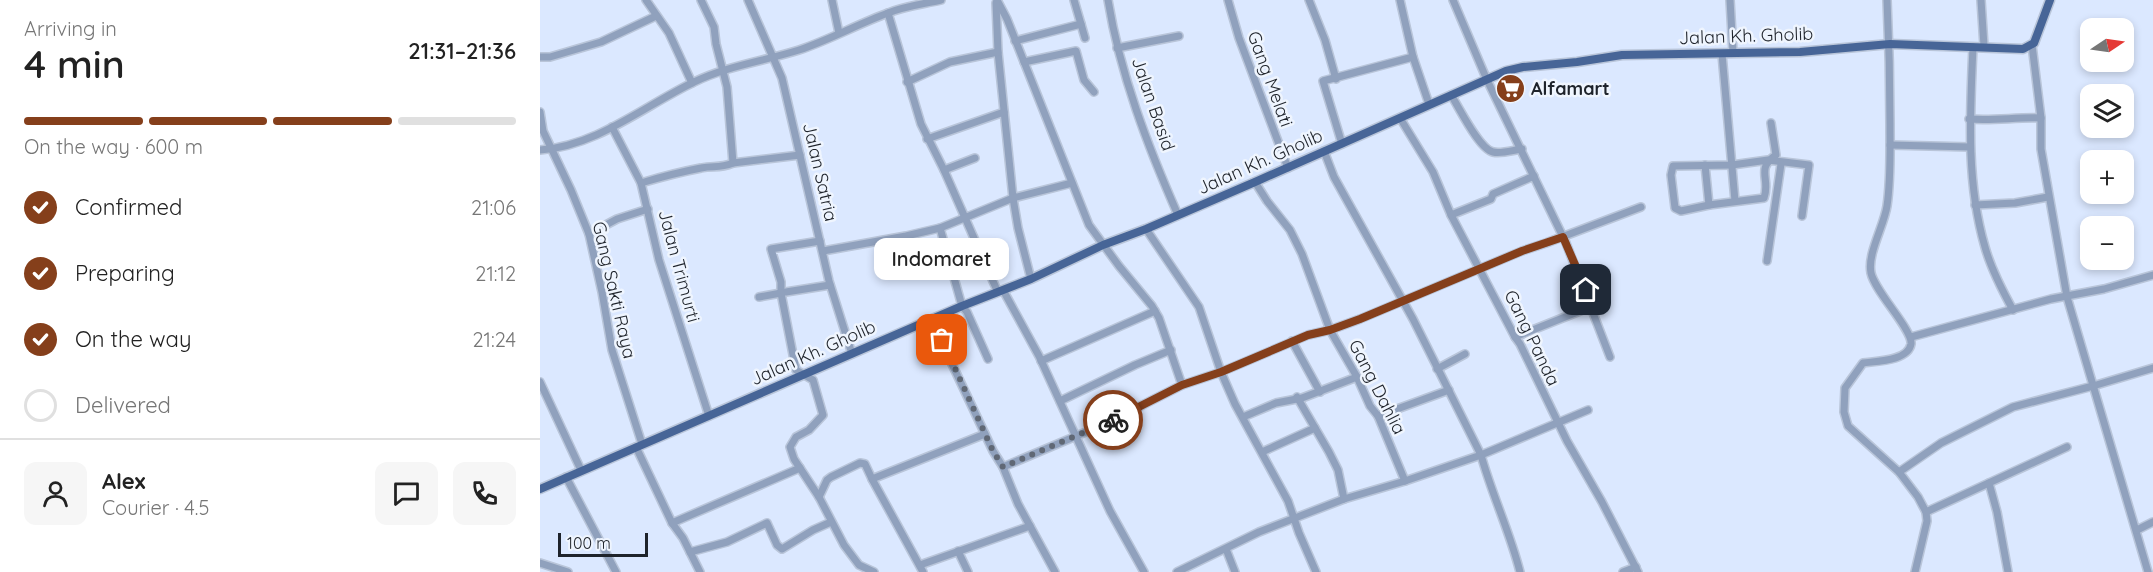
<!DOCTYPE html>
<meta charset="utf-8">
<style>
:root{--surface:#fff;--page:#f6f6f6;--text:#222;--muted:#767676;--line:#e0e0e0;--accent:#853f1b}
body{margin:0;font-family:Quicksand,sans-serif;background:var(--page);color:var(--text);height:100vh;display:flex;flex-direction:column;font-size:22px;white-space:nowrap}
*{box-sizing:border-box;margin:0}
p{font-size:20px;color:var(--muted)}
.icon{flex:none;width:33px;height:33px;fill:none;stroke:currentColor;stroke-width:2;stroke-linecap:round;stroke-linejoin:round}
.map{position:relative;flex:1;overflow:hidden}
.drawer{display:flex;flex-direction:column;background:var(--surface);width:540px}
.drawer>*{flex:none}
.needle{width:39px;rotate:77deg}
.controls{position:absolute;left:1540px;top:18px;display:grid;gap:12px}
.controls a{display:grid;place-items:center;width:54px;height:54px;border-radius:12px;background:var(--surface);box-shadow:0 3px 9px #0003;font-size:30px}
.scale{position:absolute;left:18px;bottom:15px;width:90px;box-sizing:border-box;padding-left:6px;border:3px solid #1e232b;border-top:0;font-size:16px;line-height:21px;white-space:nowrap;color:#1e232b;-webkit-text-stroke:4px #eff5fe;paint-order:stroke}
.pin{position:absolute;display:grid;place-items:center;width:51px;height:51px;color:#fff;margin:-26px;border-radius:12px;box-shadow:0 3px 9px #0006}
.courier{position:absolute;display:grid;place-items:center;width:60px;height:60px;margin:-30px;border:4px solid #853f1b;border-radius:50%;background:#fff;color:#222;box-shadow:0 2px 8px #0007}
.bubble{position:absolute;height:42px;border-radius:12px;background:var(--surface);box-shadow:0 3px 9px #0003;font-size:20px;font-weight:600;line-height:42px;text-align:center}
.overview em{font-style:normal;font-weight:600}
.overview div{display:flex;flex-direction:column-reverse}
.overview{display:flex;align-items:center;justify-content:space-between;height:102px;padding:0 24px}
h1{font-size:39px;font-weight:600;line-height:45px}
.bar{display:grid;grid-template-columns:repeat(4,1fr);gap:9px 6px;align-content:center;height:72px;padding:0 24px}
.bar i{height:8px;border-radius:4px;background:var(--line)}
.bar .active{background:var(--accent)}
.bar p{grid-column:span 4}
.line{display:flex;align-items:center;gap:15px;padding:0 24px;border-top:2px solid var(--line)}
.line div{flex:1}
.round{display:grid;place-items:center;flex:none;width:63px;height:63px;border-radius:12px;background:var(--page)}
ol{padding:0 24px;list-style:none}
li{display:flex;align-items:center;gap:18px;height:66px}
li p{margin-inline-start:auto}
li .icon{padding:6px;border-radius:50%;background:var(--accent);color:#fff;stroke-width:4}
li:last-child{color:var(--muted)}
li i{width:33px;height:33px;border:3px solid var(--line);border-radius:50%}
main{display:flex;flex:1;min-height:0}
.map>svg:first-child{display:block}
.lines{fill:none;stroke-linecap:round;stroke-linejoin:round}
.minor-casing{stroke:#b9c5d9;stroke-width:10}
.major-casing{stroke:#b9c5d9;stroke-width:11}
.minor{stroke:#90a1bd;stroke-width:7}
.major{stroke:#476597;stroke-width:8}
.done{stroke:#606875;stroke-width:6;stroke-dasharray:0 10.8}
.route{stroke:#853f1b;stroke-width:8}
.labels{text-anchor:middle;stroke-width:5;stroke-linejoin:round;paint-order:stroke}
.street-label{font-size:18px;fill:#1e232b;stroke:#eff5fe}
.poi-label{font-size:18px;font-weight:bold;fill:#1e232b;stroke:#eff5fe;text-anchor:start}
</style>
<main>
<section class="drawer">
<div class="overview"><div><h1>4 min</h1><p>Arriving in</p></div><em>21:31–21:36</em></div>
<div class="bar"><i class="active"></i><i class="active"></i><i class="active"></i><i></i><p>On the way · 600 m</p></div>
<ol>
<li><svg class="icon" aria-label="check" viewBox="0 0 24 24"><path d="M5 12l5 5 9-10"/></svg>Confirmed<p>21:06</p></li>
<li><svg class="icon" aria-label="check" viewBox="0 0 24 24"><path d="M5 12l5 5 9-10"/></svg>Preparing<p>21:12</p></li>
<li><svg class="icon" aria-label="check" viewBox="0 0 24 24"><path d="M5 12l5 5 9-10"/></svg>On the way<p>21:24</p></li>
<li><i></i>Delivered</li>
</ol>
<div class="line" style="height:108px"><a class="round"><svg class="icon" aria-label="person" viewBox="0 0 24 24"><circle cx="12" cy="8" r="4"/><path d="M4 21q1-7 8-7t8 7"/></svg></a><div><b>Alex</b><p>Courier · 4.5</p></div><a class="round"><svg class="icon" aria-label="chat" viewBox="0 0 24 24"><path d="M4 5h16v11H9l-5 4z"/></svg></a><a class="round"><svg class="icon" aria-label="phone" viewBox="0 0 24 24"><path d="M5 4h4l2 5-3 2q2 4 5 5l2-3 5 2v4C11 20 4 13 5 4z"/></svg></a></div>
</section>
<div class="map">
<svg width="1613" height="572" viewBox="0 0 1613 572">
<rect width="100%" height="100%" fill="#dbe8ff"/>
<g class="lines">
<defs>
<g id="minor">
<path d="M106,0L129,33L152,83"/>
<path d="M161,0L174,27L176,44L187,87L193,163L260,155"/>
<path d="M208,0L242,78L289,281L312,354"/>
<path d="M292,0L299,33"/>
<path d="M457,0L467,19L549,225L579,266L612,306L619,318L642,385"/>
<path d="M534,0L545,38"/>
<path d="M568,0C580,74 608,147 638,215"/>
<path d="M688,0L699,38L748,168"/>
<path d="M769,0L785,40L796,79"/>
<path d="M860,0L873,57L889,104"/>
<path d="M913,0L947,80L1026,243L1070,357"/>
<path d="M1190,0L1193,52"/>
<path d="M1347,0C1349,41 1350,82 1350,124C1350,151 1351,179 1347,206C1344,226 1327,254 1331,273C1335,292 1373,330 1371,344C1368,361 1337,361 1323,363L1305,388L1304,412L1308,426L1359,472L1378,497L1386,512L1387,521L1375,572"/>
<path d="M1441,0L1444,46"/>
<path d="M456,3L458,52L473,198L478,228L491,279"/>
<path d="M348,13L381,124L404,170L456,288"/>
<path d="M475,41L541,24"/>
<path d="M1492,45L1501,118V149L1527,297L1608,572"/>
<path d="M1433,47C1430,114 1426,182 1445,247C1451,269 1462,290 1473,310"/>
<path d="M577,48L639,36"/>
<path d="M1182,54L1195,201"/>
<path d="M0,57H10L61,42L116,16"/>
<path d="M484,62L536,51L544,80L554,92"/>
<path d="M367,82L410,62L458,52"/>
<path d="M911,95C919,107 939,149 953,152C962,154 973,150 982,149"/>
<path d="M0,112L3,131L31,190L49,234L62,292L72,350L102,444"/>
<path d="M860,118L893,172L911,215L975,337L980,344L1027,441L1062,502L1098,572"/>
<path d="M1429,119C1453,121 1477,117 1501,118"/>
<path d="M1231,123L1236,155C1215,169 1231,179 1224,198L1169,205L1141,211L1135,208L1131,175L1133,166L1192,165L1228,160L1269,165L1262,216"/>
<path d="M72,127L101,183L119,260L169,416"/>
<path d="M387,139L464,112"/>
<path d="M802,144L783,81L873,57"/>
<path d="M1350,145L1430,147"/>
<path d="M0,150C57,146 104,106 154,82C187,66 224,61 259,50C289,40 318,24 348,13C365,6 384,4 401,0"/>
<path d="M784,151L794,177L873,319L941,455C952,495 970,532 980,572"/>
<path d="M1165,165L1169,205"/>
<path d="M404,170L435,158"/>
<path d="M715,182L727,201L750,230L762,254L790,330L817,377L830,406L838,416L865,481"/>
<path d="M101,183C121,177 140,172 161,168C174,165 178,169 193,163"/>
<path d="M1435,205L1475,203L1508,197"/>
<path d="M911,215L951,199L953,194L994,176"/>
<path d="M400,228L422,306L427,312L448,359"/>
<path d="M606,229L659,307L681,372L695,404L748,501L759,533L776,572"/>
<path d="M49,234L77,219L108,209"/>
<path d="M280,241L231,249L241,282V293L256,370L273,380L283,415L269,430L256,437L250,447L254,459L279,497L304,545L319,565L334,572"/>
<path d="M283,251L366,236L400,228L473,198L532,183"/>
<path d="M1227,261L1241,164"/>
<path d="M463,290L499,356L570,511L604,572"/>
<path d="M246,292L290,285"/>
<path d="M219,297L241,293"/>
<path d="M394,319L411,362L453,451L463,467L478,504L515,572"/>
<path d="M975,337L1050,307"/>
<path d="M1371,337L1511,299L1564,289L1613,275"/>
<path d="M752,341L780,392"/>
<path d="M501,361L615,311"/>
<path d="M897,369L925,354"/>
<path d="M0,382L41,470"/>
<path d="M757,397L789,452L798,470L804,499"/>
<path d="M520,401L595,365L631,350"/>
<path d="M838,416L909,390"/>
<path d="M703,417L736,403L762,398L817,377"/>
<path d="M96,447L132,523L143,538L160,572"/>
<path d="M722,452L775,428"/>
<path d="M463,467L567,423L642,385L681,372L768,335L790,330L820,319L982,251L1006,243L1101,207"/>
<path d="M1359,472L1401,443L1473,407L1553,386L1613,368"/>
<path d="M26,477L76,572"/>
<path d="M332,479L445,434"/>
<path d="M1449,483L1457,512L1468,572"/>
<path d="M279,497L287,480L291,477L320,463L325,464L332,479L383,572"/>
<path d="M1386,512L1527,447"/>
<path d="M132,523L260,468"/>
<path d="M1597,530L1613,522"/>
<path d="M686,549L695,572"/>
<path d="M418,551L428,572"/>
<path d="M150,552L187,542L227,523L237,545L242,549L273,530L291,522"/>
<path d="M0,563L28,572"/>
<path d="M380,565L490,526"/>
<path d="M637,572L719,532L804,499L865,481L941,455L1048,410"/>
<path d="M1083,572L1096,567"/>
</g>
<path id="major" d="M0,489L422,306L491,279L563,245L606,229L715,182L966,71L983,67L1037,62L1082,55L1260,52L1350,44L1483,49L1494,43L1510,0"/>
</defs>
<use href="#minor" class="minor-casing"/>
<use href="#major" class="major-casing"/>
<use href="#minor" class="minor"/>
<use href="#major" class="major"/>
</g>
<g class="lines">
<path class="done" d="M402,340L453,451L463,467L573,420"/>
<path class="route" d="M573,420L642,385L681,372L768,335L790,330L820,319L982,251L1023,237L1046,290"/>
</g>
<defs>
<symbol id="supermarket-disc" viewBox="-11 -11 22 22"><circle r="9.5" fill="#853f1b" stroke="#eff5fe"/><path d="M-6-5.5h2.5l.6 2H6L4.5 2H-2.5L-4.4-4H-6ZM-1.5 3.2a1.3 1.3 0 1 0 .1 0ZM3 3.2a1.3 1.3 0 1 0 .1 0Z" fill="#fff"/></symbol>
</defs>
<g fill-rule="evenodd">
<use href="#supermarket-disc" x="954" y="72" width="33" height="33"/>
</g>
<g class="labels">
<g class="street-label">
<text transform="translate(1206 36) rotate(-2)" y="6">Jalan Kh. Gholib</text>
<text transform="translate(730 79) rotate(70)" y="6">Gang Melati</text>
<text transform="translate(613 104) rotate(71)" y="6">Jalan Basid</text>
<text transform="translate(720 162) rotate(-24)" y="6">Jalan Kh. Gholib</text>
<text transform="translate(280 172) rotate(77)" y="6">Jalan Satria</text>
<text transform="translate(139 266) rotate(75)" y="6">Jalan Trimurti</text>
<text transform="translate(74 290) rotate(77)" y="6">Gang Sakti Raya</text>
<text transform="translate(992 338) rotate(64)" y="6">Gang Panda</text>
<text transform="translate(273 353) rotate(-24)" y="6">Jalan Kh. Gholib</text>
<text transform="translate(837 387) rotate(63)" y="6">Gang Dahlia</text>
</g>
<g class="poi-label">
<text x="991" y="95">Alfamart</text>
</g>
</g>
</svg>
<div class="controls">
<a><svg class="needle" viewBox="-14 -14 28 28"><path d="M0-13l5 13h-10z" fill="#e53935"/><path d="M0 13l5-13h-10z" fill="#767676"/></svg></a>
<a><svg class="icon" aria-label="layers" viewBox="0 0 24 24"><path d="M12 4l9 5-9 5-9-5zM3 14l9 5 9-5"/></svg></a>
<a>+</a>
<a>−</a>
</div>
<div class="scale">100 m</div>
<div class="pin" style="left:402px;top:340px;background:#ea580c"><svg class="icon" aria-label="bag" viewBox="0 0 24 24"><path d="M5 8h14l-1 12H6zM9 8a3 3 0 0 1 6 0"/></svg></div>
<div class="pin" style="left:1046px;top:290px;background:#1f2937"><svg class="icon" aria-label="home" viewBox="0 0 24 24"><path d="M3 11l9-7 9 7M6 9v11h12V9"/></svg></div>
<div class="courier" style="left:573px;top:420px"><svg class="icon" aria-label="bike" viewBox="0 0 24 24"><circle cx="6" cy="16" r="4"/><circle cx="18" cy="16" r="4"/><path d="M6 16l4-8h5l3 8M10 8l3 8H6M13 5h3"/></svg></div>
<div class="bubble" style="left:334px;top:238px;width:135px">Indomaret</div>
</div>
</main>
